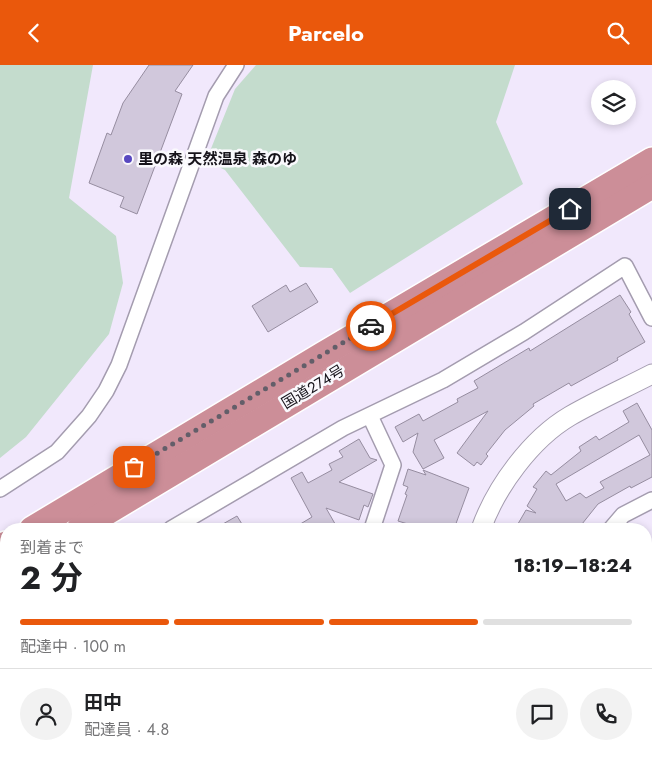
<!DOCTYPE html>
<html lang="ja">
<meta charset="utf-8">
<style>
:root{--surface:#fff;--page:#f2f2f2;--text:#202124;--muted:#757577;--line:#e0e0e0;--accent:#ea580c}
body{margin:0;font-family:Jost,"Noto Sans JP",sans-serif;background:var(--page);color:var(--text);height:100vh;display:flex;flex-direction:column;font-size:19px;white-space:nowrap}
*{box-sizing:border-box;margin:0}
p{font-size:16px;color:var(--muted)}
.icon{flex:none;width:28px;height:28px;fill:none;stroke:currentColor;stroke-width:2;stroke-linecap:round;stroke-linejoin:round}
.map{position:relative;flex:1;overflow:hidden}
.panel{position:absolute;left:0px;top:458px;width:652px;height:246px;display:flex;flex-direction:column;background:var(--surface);border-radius:20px 20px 0 0;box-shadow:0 2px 8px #0003}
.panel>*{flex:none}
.fabs{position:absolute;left:591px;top:15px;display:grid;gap:10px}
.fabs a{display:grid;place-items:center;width:45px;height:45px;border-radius:50%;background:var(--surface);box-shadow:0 2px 8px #0003;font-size:25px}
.pin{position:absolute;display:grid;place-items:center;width:42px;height:42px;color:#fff;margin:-21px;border-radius:10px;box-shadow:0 2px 8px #0006}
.courier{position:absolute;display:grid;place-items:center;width:50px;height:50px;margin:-25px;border:4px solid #ea580c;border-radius:50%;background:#fff;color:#222;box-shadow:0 1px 6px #0007}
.overview em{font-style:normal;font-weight:700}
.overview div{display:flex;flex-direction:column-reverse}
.overview{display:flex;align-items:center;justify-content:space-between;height:85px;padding:0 20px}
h1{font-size:32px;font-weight:700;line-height:38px}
.bar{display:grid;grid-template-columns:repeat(4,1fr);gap:8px 5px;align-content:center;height:60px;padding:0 20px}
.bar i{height:6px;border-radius:4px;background:var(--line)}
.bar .current{background:var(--accent)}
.bar p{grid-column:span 4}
.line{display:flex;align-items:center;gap:12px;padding:0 20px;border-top:1px solid var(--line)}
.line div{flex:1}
.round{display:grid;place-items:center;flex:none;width:52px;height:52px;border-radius:26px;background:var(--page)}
header{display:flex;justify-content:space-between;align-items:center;height:65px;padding:0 20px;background:var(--accent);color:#fff;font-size:22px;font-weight:700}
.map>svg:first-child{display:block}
.green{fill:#c4dccd}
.building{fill:#d1c8dc;stroke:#968da0;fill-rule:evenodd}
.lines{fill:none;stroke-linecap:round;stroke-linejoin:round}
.minor-casing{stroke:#a49caf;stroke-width:18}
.tertiary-casing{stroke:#a49caf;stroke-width:21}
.trunk-casing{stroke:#fff;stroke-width:28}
.minor{stroke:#fff;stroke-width:15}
.tertiary{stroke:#fff;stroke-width:19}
.trunk{stroke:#cc8e98;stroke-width:25}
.done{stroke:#635e69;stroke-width:5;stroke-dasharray:0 9}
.route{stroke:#ea580c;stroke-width:6}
.poi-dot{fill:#5848c0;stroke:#faf9fd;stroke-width:2}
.labels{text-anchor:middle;stroke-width:5;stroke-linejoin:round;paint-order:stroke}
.poi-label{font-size:15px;font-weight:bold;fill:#16131a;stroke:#faf9fd;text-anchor:start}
.street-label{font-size:15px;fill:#16131a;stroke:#faf9fd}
</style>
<header><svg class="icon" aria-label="back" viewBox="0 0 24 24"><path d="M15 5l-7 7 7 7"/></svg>Parcelo<svg class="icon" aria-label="search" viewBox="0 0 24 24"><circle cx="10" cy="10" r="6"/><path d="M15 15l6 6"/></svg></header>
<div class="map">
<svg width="652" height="703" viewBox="0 0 652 703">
<rect width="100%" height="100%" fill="#f1e8fc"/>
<g class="green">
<path d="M0,0H93L69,133L116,171L123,218L109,269L26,372L0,393Z"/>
<path d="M256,0H515L496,57L523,119L350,228L332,203L300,202L225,105L206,96L235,24Z"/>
</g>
<g class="building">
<path d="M149,0H193L175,26L182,29L137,149L120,142L124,132L89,118L107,68L111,70L123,38Z"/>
<path d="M306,218L318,237L268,267L252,241L286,220L290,227Z"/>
<path d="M620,230L631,247L629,249L645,277L617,293L618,295L571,321L569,318L533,339L534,341L505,365L486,389L488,391L481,400L477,397L474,401L457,388L488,346L434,375L444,393L423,404L413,387L418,368L403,377L395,362L419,349L423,356L458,337L457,334L478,323L474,316L529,283L530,286Z"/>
<path d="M637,338L652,365V412L631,423L630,421L598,439L578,464H515L526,445L536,448L527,441L537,424L533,422L546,406L551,410L581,386L579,382L596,371L599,375L629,357L623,346ZM639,370L650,390L600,417L604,423L586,433L580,428L566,436L556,419Z"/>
<path d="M359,374L370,393L377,395L339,417L373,429L368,442L364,440L359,455L326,443L338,464H292L312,452L291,413L302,407L308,418L332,405L329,399L343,392L339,386Z"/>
<path d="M408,404L426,410L423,405L469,423L454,464H424L398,456L407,430L405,429L408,422L403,420Z"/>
<path d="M237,451L245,464H214Z"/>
</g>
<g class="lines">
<defs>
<g id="minor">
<path d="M370,351L393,400L372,464"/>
<path d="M0,424L57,387L89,351L106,326L119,300L216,31L236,0"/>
<path d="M171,464L343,363L443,315L524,267L625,201L652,253"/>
<path d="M611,464L623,450L652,435"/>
<path d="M646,545L652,542"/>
<path d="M0,621L6,618"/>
<path d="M646,660L652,657"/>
<path d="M142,698L145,703"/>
<path d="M206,698L209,703"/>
<path d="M414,698L417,703"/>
<path d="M639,698L642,703"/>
<path d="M73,703L83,698"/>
<path d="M340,703L351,698"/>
</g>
<g id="tertiary">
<path d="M481,464C496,422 531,374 570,351C596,336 625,323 652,309"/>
<path d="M525,698L527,703"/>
</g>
<g id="trunk">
<path d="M32,464L322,290L652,95"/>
<path d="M79,464L652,121"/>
<path d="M0,483L6,479"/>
<path d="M0,511L6,507"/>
</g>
</defs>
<use href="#minor" class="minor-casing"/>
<use href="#tertiary" class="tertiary-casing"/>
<use href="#trunk" class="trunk-casing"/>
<use href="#minor" class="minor"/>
<use href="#tertiary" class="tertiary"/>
<use href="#trunk" class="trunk"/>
</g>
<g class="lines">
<path class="done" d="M134,402L371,261"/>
<path class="route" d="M371,261L570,144"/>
</g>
<circle class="poi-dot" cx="128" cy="94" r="5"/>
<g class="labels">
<g class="poi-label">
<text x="138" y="99">里の森 天然温泉 森のゆ</text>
</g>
<g class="street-label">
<text transform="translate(313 322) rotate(-31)" y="5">国道274号</text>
</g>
</g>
</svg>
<div class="fabs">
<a><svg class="icon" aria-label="layers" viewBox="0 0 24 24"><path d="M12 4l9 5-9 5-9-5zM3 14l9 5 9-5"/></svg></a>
</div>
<div class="pin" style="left:134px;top:402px;background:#ea580c"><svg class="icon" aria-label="bag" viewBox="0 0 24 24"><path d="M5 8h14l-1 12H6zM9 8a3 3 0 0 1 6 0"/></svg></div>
<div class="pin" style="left:570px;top:144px;background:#1f2937"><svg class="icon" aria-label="home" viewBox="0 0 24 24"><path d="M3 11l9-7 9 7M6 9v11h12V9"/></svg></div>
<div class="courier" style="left:371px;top:261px"><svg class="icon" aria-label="car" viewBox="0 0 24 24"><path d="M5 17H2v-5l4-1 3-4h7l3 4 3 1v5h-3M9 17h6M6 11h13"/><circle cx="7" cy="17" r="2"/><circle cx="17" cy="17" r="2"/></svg></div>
<section class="panel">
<div class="overview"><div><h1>2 分</h1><p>到着まで</p></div><em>18:19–18:24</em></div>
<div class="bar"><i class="current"></i><i class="current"></i><i class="current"></i><i></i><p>配達中 · 100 m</p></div>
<div class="line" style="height:90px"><a class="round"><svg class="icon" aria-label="person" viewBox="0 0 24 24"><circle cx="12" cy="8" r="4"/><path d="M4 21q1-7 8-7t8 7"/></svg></a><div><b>田中</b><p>配達員 · 4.8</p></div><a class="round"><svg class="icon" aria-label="chat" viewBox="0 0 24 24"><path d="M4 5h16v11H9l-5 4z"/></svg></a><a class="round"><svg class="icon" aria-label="phone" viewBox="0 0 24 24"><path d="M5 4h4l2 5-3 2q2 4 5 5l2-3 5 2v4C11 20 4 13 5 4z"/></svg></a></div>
</section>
</div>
